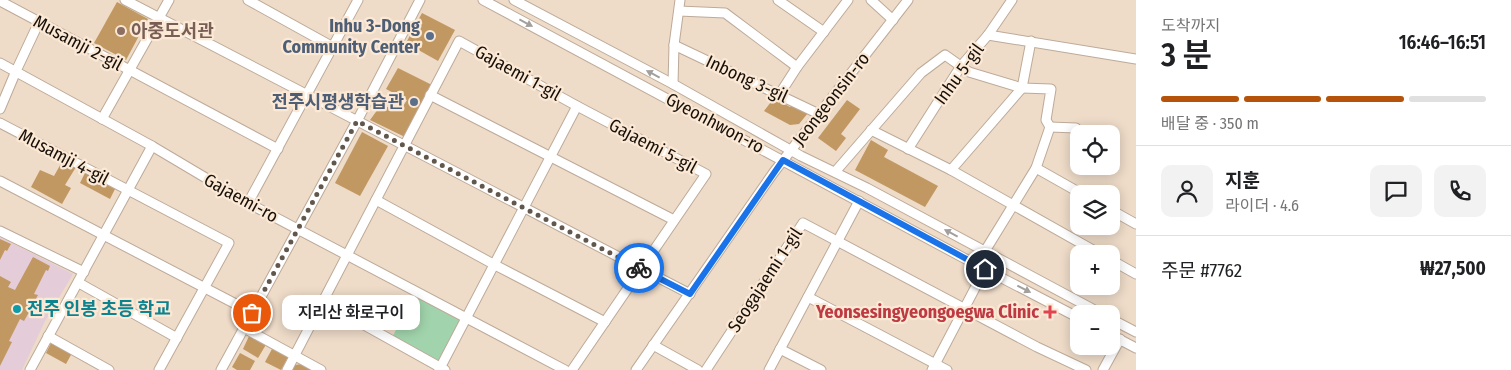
<!DOCTYPE html>
<html lang="ko">
<meta charset="utf-8">
<style>
:root{--surface:#fff;--page:#f2f2f2;--text:#202124;--muted:#757577;--line:#e0e0e0;--accent:#b45309}
body{margin:0;font-family:"Fira Sans Condensed","Noto Sans KR",sans-serif;background:var(--page);color:var(--text);height:100vh;display:flex;flex-direction:column;font-size:19px;white-space:nowrap}
*{box-sizing:border-box;margin:0}
p{font-size:16px;color:var(--muted)}
.icon{flex:none;width:28px;height:28px;fill:none;stroke:currentColor;stroke-width:2;stroke-linecap:round;stroke-linejoin:round}
.map{position:relative;flex:1;overflow:hidden}
.sheet{display:flex;flex-direction:column;background:var(--surface);width:375px}
.sheet>*{flex:none}
.fabs{position:absolute;left:1070px;top:125px;display:grid;gap:10px}
.fabs a{display:grid;place-items:center;width:50px;height:50px;border-radius:10px;background:var(--surface);box-shadow:0 2px 12px #0003;font-size:25px}
.pin{position:absolute;display:grid;place-items:center;width:42px;height:42px;color:#fff;margin:-21px;border:2px solid #fff;border-radius:50%;box-shadow:0 1px 5px #0007}
.courier{position:absolute;display:grid;place-items:center;width:50px;height:50px;margin:-25px;border:4px solid #1a73e8;border-radius:50%;background:#fff;color:#222;box-shadow:0 1px 6px #0007}
.bubble{position:absolute;height:35px;border-radius:10px;background:var(--surface);box-shadow:0 2px 12px #0003;font-size:16px;font-weight:600;line-height:35px;text-align:center}
.overview em{font-style:normal;font-weight:600}
.overview div{display:flex;flex-direction:column-reverse}
.overview{display:flex;align-items:center;justify-content:space-between;height:85px;padding:0 25px}
h1{font-size:32px;font-weight:600;line-height:38px}
.bar{display:grid;grid-template-columns:repeat(4,1fr);gap:8px 5px;align-content:center;height:60px;padding:0 25px}
.bar i{height:6px;border-radius:4px;background:var(--line)}
.bar .active{background:var(--accent)}
.bar p{grid-column:span 4}
.line{display:flex;align-items:center;gap:12px;padding:0 25px;border-top:1px solid var(--line)}
.line div{flex:1}
.round{display:grid;place-items:center;flex:none;width:52px;height:52px;border-radius:10px;background:var(--page)}
main{display:flex;flex:1;min-height:0}
.map>svg:first-child{display:block}
.education{fill:#e4cdd8}
.park{fill:#a1d4ac}
.building{fill:#c19861}
.lines{fill:none;stroke-linecap:round;stroke-linejoin:round}
.minor-casing{stroke:#bdaa99;stroke-width:11}
.minor{stroke:#fff;stroke-width:9}
.oneway{fill:#a29f9d}
.done{stroke:#62574c;stroke-width:5;stroke-dasharray:0 9}
.route{stroke:#1a73e8;stroke-width:6}
.education-dot{fill:#8d6e63;stroke:#fbe8d5;stroke-width:2}
.service-dot{fill:#5c6f8a;stroke:#fbe8d5;stroke-width:2}
.culture-dot{fill:#0f9aa8;stroke:#fbe8d5;stroke-width:2}
.health-dot{fill:#e0444e;stroke:#fbe8d5;stroke-width:2}
.labels{text-anchor:middle;stroke-width:4.5;stroke-linejoin:round;paint-order:stroke}
.service-label{font-size:18px;font-weight:bold;fill:#4e5e75;stroke:#fbe8d5;text-anchor:end}
.education-label{font-size:18px;font-weight:bold;fill:#785e54;stroke:#fbe8d5;text-anchor:start}
.street-label{font-size:18px;fill:#161009;stroke:#fbe8d5}
.culture-label{font-size:18px;font-weight:bold;fill:#0d838f;stroke:#fbe8d5;text-anchor:start}
.health-label{font-size:18px;font-weight:bold;fill:#be3a42;stroke:#fbe8d5;text-anchor:end}
</style>
<main>
<div class="map">
<svg width="1136" height="370" viewBox="0 0 1136 370">
<rect width="100%" height="100%" fill="#eedbc8"/>
<path class="education" d="M0,237L73,274L45,321L22,370H0Z"/>
<path class="park" d="M415,291L467,319L440,368L391,340Z"/>
<g class="building">
<path d="M117,2L148,19L126,60L94,43Z"/>
<path d="M422,13L455,30L438,61L406,43Z"/>
<path d="M398,68L432,85L405,137L370,120L381,105L400,111L407,100L386,89Z"/>
<path d="M774,98L790,107L793,104L808,113L799,124L790,125L764,111Z"/>
<path d="M847,100L860,109L841,134L846,138L836,151L818,138Z"/>
<path d="M362,132L388,146L360,196L335,183Z"/>
<path d="M871,140L888,150L884,157L938,186L925,207L855,170Z"/>
<path d="M63,160L76,167L65,185L71,188L62,204L31,187L40,170L54,176Z"/>
<path d="M85,173L115,189L110,199L80,183Z"/>
<path d="M0,239L11,244L7,251L5,250L0,260Z"/>
<path d="M33,257L50,266L48,271L46,270L34,294L38,295L34,302L37,304L30,315L28,314L24,321L20,319L9,341L12,342L0,366V276L11,282L8,287L15,290Z"/>
<path d="M250,334L267,343L258,358L243,349Z"/>
<path d="M52,341L72,353L66,364L46,353Z"/>
<path d="M272,349L288,357L281,370L265,362Z"/>
<path d="M240,353L255,361L250,370H237L232,367Z"/>
<path d="M302,364L313,370H292L295,365Z"/>
</g>
<g class="lines">
<defs>
<g id="minor">
<path d="M125,0L690,294"/>
<path d="M248,0L333,47"/>
<path d="M483,0L975,264L1079,318"/>
<path d="M514,0L673,84L801,156L867,188L1102,314"/>
<path d="M778,0L824,32"/>
<path d="M871,0L893,20"/>
<path d="M0,1L278,149"/>
<path d="M679,11L725,13L797,67"/>
<path d="M988,35L1136,59"/>
<path d="M674,45L819,114"/>
<path d="M0,63L152,146L248,203L565,370"/>
<path d="M673,84L674,45L680,0"/>
<path d="M430,95L674,220"/>
<path d="M779,95L797,67L848,0"/>
<path d="M0,109L16,71L39,22"/>
<path d="M102,119L169,0"/>
<path d="M0,123L229,243L159,370"/>
<path d="M1050,127L1076,128"/>
<path d="M871,130L951,170L1100,254"/>
<path d="M908,149L961,66L988,35L1012,0"/>
<path d="M1036,168L1082,194"/>
<path d="M951,170L1022,88L1031,41"/>
<path d="M835,172L921,73L945,55L969,72L1022,88L1051,89L1046,120L1050,127L1036,168L985,251"/>
<path d="M0,181L253,313"/>
<path d="M376,200L495,265L605,322"/>
<path d="M248,203L358,0"/>
<path d="M1111,210L1136,224"/>
<path d="M0,231L84,272"/>
<path d="M1111,260L1136,274"/>
<path d="M79,283L177,338"/>
<path d="M808,297L947,370"/>
<path d="M323,302L445,370"/>
<path d="M1111,319L1136,332"/>
<path d="M244,328L321,370"/>
<path d="M1111,335L1136,348"/>
<path d="M48,336L109,370"/>
<path d="M653,345L698,370"/>
<path d="M780,349L821,370"/>
<path d="M30,370L152,146"/>
<path d="M221,370L357,121L420,0"/>
<path d="M287,370L459,41L577,106L706,174L572,370"/>
<path d="M439,370L577,106"/>
<path d="M636,370L774,172L908,0"/>
<path d="M706,370L803,223L1037,347L1086,370"/>
<path d="M769,370L859,201"/>
<path d="M932,370L985,269"/>
<path d="M1103,370L1120,339"/>
</g>
</defs>
<use href="#minor" class="minor-casing"/>
<use href="#minor" class="minor"/>
</g>
<defs><path id="oneway-solid" d="M-6-.8H1V-3.2L6.5 0L1 3.2V.8H-6Z" transform="scale(1.25)"/></defs>
<g class="oneway">
<use href="#oneway-solid" transform="translate(526 23) rotate(28)"/>
<use href="#oneway-solid" transform="translate(653 74) rotate(-152)"/>
<use href="#oneway-solid" transform="translate(951 233) rotate(-152)"/>
<use href="#oneway-solid" transform="translate(1024 289) rotate(27)"/>
</g>
<g class="lines">
<path class="done" d="M252,313L357,121L639,268"/>
<path class="route" d="M639,268L690,294L783,160L985,269"/>
</g>
<circle class="education-dot" cx="121" cy="31" r="5"/>
<g class="service-dot">
<circle cx="430" cy="36" r="5"/>
<circle cx="414" cy="102" r="5"/>
</g>
<circle class="culture-dot" cx="17" cy="309" r="5"/>
<path class="health-dot" d="M1047.5 304.5h5v5h5v5h-5v5h-5v-5h-5v-5h5z"/>
<g class="labels">
<g class="service-label">
<text x="420" y="32">Inhu 3-Dong<tspan x="420" dy="21">Community Center</tspan></text>
<text x="404" y="108">전주시평생학습관</text>
</g>
<g class="education-label">
<text x="131" y="37">아중도서관</text>
</g>
<g class="street-label">
<text transform="translate(78 43) rotate(28)" y="6">Musamji 2-gil</text>
<text transform="translate(518 73) rotate(29)" y="6">Gajaemi 1-gil</text>
<text transform="translate(959 74) rotate(-54)" y="6">Inhu 5-gil</text>
<text transform="translate(747 79) rotate(25)" y="6">Inbong 3-gil</text>
<text transform="translate(831 99) rotate(-52)" y="6">Jeongeonsin-ro</text>
<text transform="translate(715 123) rotate(28)" y="6">Gyeonhwon-ro</text>
<text transform="translate(653 146) rotate(28)" y="6">Gajaemi 5-gil</text>
<text transform="translate(64 157) rotate(28)" y="6">Musamji 4-gil</text>
<text transform="translate(241 198) rotate(29)" y="6">Gajaemi-ro</text>
<text transform="translate(765 280) rotate(-57)" y="6">Seogajaemi 1-gil</text>
</g>
<g class="culture-label">
<text x="27" y="315">전주 인봉 초등 학교</text>
</g>
<g class="health-label">
<text x="1039" y="318">Yeonsesingyeongoegwa Clinic</text>
</g>
</g>
</svg>
<div class="fabs">
<a><svg class="icon" aria-label="locate" viewBox="0 0 24 24"><circle cx="12" cy="12" r="6"/><path d="M12 2v4M12 18v4M2 12h4M18 12h4"/></svg></a>
<a><svg class="icon" aria-label="layers" viewBox="0 0 24 24"><path d="M12 4l9 5-9 5-9-5zM3 14l9 5 9-5"/></svg></a>
<a>+</a>
<a>−</a>
</div>
<div class="pin" style="left:252px;top:313px;background:#ea580c"><svg class="icon" aria-label="bag" viewBox="0 0 24 24"><path d="M5 8h14l-1 12H6zM9 8a3 3 0 0 1 6 0"/></svg></div>
<div class="pin" style="left:985px;top:269px;background:#1f2937"><svg class="icon" aria-label="home" viewBox="0 0 24 24"><path d="M3 11l9-7 9 7M6 9v11h12V9"/></svg></div>
<div class="courier" style="left:639px;top:268px"><svg class="icon" aria-label="bike" viewBox="0 0 24 24"><circle cx="6" cy="16" r="4"/><circle cx="18" cy="16" r="4"/><path d="M6 16l4-8h5l3 8M10 8l3 8H6M13 5h3"/></svg></div>
<div class="bubble" style="left:282px;top:295px;width:138px">지리산 화로구이</div>
</div>
<section class="sheet">
<div class="overview"><div><h1>3 분</h1><p>도착까지</p></div><em>16:46–16:51</em></div>
<div class="bar"><i class="active"></i><i class="active"></i><i class="active"></i><i></i><p>배달 중 · 350 m</p></div>
<div class="line" style="height:90px"><a class="round"><svg class="icon" aria-label="person" viewBox="0 0 24 24"><circle cx="12" cy="8" r="4"/><path d="M4 21q1-7 8-7t8 7"/></svg></a><div><b>지훈</b><p>라이더 · 4.6</p></div><a class="round"><svg class="icon" aria-label="chat" viewBox="0 0 24 24"><path d="M4 5h16v11H9l-5 4z"/></svg></a><a class="round"><svg class="icon" aria-label="phone" viewBox="0 0 24 24"><path d="M5 4h4l2 5-3 2q2 4 5 5l2-3 5 2v4C11 20 4 13 5 4z"/></svg></a></div>
<div class="line" style="height:65px"><div>주문 #7762</div><b>₩27,500</b></div>
</section>
</main>
